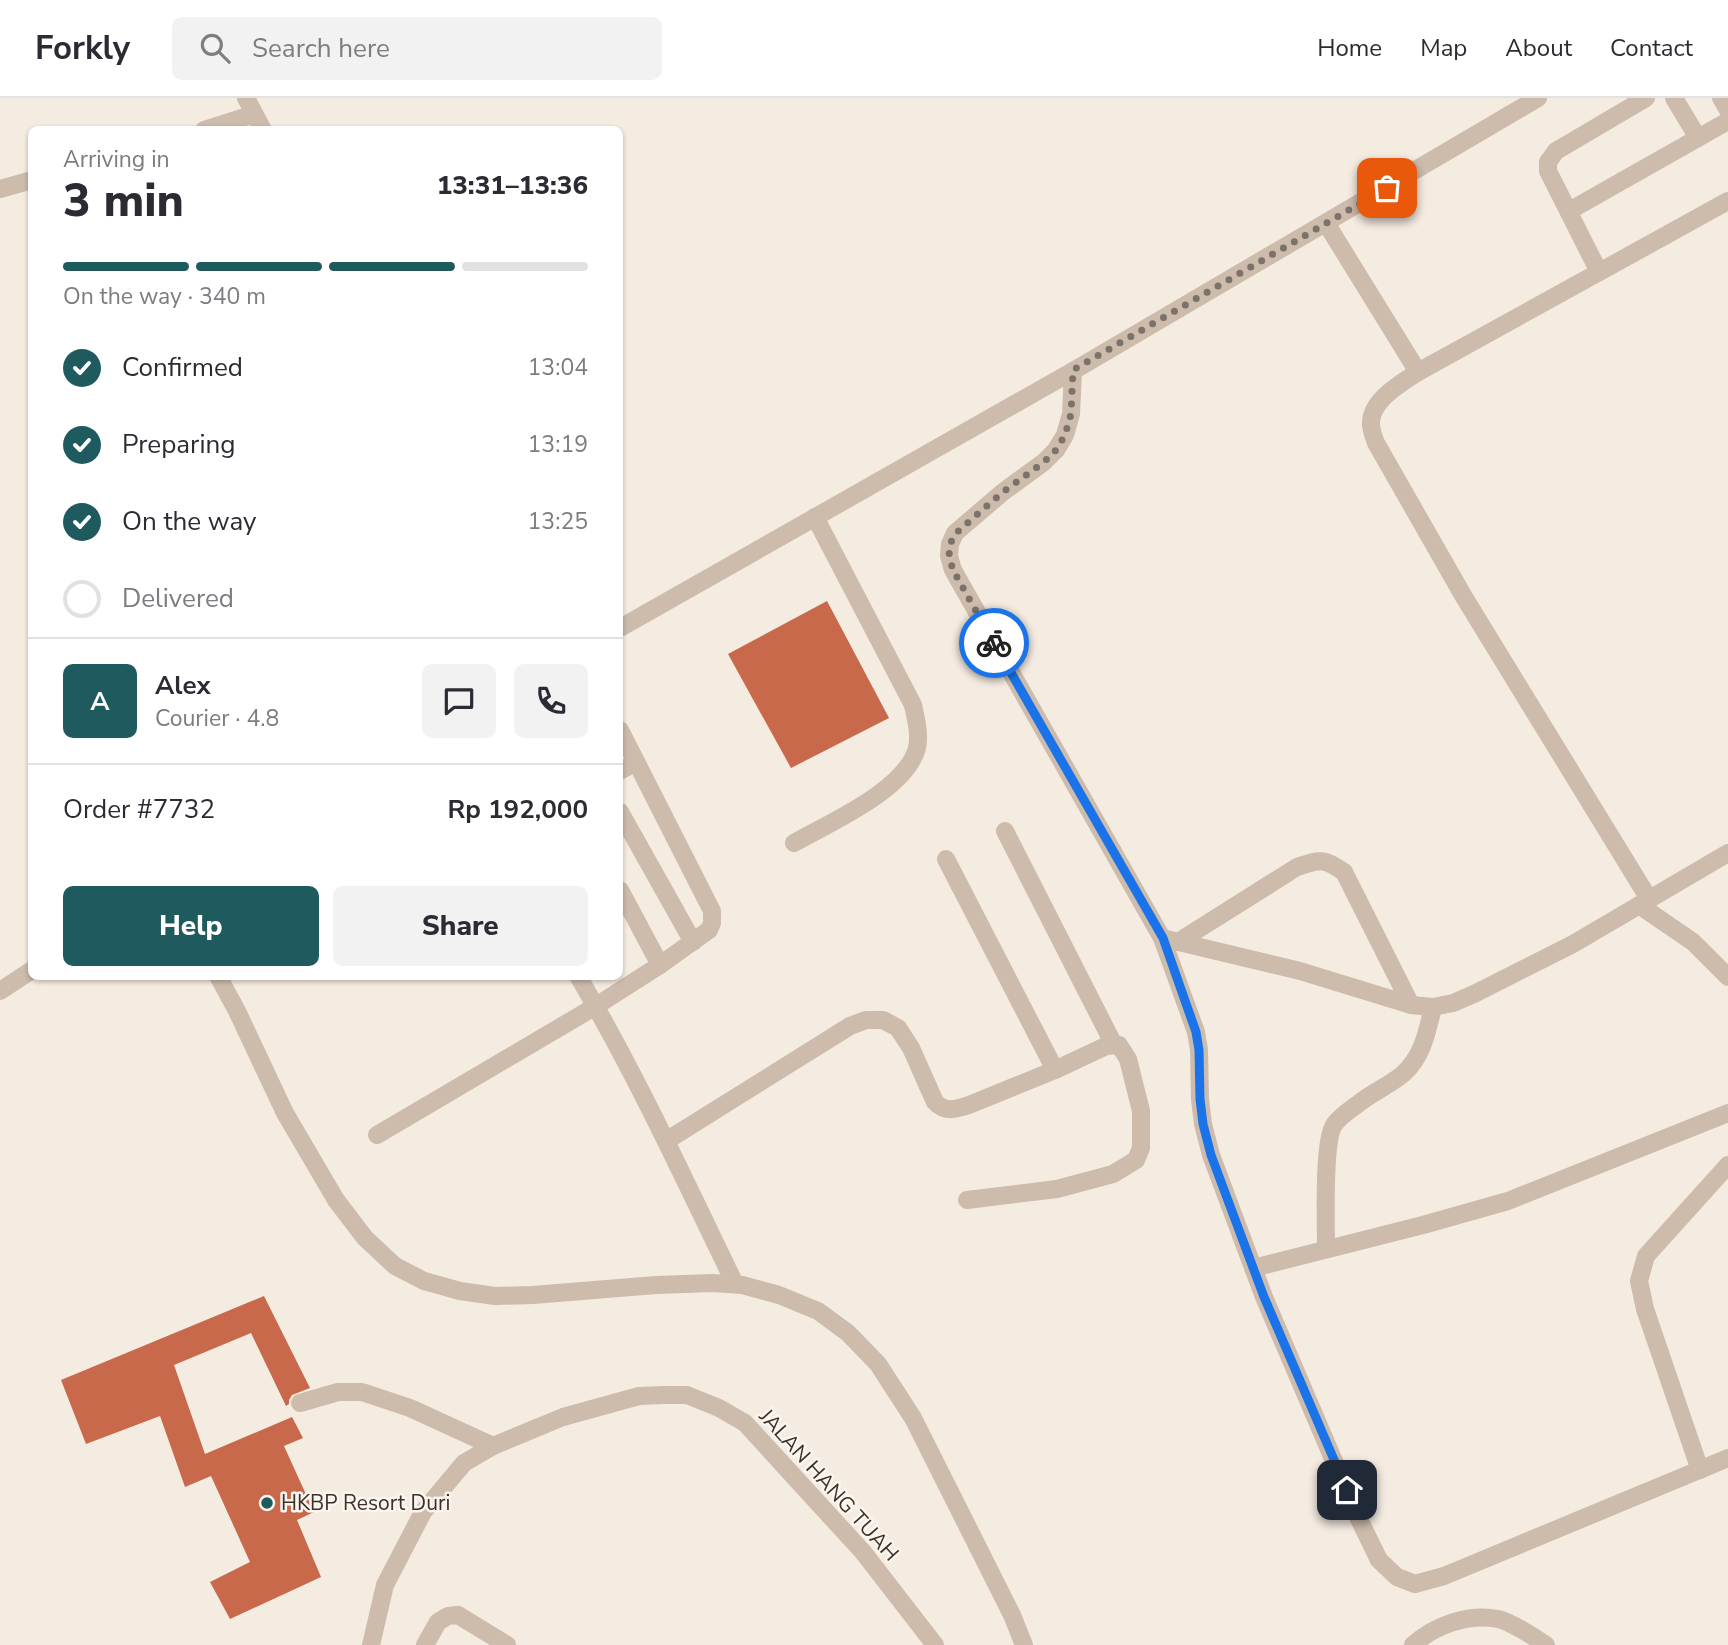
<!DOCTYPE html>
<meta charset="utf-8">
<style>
:root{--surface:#fff;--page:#f2f2f3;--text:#2b2b33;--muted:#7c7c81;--line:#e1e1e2;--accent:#1f5a5e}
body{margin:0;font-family:"Nunito Sans",sans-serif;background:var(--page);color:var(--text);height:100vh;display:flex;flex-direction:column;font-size:26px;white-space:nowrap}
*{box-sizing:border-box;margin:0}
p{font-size:23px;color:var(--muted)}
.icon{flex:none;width:38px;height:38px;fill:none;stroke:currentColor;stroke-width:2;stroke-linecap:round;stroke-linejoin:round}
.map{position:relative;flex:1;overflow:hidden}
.details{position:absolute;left:28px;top:28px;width:595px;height:854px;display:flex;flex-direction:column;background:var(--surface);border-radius:10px;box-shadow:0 2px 5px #0004}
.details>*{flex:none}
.pin{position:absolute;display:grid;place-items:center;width:60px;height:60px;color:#fff;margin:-30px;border-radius:14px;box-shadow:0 4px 10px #0006}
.courier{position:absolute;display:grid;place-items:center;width:70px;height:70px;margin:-35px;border:5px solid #1a73e8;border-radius:50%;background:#fff;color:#222;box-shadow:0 2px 9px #0007}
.headline em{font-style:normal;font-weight:800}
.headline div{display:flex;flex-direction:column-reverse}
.headline{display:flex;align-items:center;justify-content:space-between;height:119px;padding:0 35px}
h1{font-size:46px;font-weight:800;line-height:52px}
.bar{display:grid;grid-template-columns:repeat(4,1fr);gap:10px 7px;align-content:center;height:84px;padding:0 35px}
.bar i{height:9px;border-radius:5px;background:var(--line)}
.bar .selected{background:var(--accent)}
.bar p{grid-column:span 4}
.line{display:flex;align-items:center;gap:18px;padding:0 35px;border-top:2px solid var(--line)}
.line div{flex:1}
.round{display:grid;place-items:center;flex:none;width:74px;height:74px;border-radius:10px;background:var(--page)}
ol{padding:0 35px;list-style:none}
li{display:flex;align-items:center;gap:21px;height:77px}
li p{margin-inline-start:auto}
li .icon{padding:7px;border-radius:50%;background:var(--accent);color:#fff;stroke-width:4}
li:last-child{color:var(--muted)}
li i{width:38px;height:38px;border:4px solid var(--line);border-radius:50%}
.primary-button{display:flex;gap:14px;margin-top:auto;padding:14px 35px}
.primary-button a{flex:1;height:80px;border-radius:10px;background:var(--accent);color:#fff;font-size:28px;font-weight:800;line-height:80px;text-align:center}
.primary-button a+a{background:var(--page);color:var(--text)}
header{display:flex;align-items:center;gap:42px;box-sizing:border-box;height:98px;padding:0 35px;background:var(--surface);border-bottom:2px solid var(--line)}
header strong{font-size:33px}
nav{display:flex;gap:38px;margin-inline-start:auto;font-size:24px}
.search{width:490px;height:63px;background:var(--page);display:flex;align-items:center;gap:18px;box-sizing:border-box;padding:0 24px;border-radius:10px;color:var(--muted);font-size:26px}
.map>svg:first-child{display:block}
.building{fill:#c8694b}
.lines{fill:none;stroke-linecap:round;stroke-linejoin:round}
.minor{stroke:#cdbbac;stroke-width:18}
.done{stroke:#7c716b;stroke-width:7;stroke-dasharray:0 12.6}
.route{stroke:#1a73e8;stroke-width:9}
.poi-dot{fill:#1f5a5e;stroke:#fbf5ee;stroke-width:2.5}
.labels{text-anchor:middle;stroke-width:5;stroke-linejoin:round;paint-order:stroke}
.street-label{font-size:21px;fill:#3b302b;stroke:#fbf5ee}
.poi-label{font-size:21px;fill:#3b302b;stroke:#fbf5ee;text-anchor:start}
</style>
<header>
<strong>Forkly</strong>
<div class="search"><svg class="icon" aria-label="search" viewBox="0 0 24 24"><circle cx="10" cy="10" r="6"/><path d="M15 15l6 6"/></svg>Search here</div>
<nav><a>Home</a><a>Map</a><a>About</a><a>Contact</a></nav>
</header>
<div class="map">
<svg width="1728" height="1547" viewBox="0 0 1728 1547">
<rect width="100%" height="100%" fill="#f4ebe1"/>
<g class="building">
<path d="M827,503L889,620L791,670L728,556Z"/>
<path d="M264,1198L310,1290L292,1297L289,1302V1306L286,1308L251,1235L174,1267L205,1356L292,1319L303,1340L284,1348L314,1414L297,1422L321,1479L230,1521L210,1484L250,1464L211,1378L185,1389L160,1318L86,1346L61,1282Z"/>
</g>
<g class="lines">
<g class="minor">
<path d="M246,0L263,32"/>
<path d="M1674,0L1698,40"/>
<path d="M1721,0L1728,12"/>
<path d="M204,32L254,16"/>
<path d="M0,91L32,82"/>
<path d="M1569,113L1728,23"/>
<path d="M1326,125L1418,274"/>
<path d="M1599,174L1548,73V64L1556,53L1646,0"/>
<path d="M1073,273L1071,316L1065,337L1056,352L1044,364L1003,394L955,435L950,446L949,458L953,472L1162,840L1196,934L1199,952L1200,1001L1203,1026L1211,1057L1264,1199L1357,1417L1379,1462L1397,1479L1415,1486L1444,1478L1728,1360"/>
<path d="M620,530L1073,273L1538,0"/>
<path d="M620,673L636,664"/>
<path d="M620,714L693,844"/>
<path d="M1005,733L1114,947"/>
<path d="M794,745C829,725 906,692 917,650C920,636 916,621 913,607L815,419"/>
<path d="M946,761L1055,972"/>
<path d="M620,792L660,867"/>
<path d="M1649,801L1464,499L1376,345C1374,340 1372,334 1371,328C1369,303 1400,286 1418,274L1728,103"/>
<path d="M1639,807L1693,844L1728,879"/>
<path d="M1162,840L1300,873L1411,907L1433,909L1453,905L1474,896L1573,846L1728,755"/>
<path d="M1178,844L1297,769C1321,761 1323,760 1344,774L1411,907"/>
<path d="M218,878L237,913L285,1015L336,1102L365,1140L395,1168L424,1183L460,1193L495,1198L533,1197L656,1187L713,1185L742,1187L779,1197L818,1213L848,1235L878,1266L913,1320L1012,1517L1024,1547"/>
<path d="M578,878C637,978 685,1083 735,1186"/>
<path d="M0,893L32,872"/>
<path d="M377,1037L596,908L660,867L709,832L712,825V813L620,632"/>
<path d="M666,1043L850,928L866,922H883L898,930L911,950L935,1004C945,1015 957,1011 969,1007L1055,972L1106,948L1119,947L1128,961L1141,1013V1050L1136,1062L1113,1076L1057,1091L967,1102"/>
<path d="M1326,1150C1326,1127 1323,1043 1334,1027C1339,1019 1350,1012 1358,1006C1371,995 1390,987 1403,976C1423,958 1427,934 1433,909"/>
<path d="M1253,1170L1423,1127L1508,1103L1728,1015"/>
<path d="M300,1305L338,1294H362L410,1310L493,1348"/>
<path d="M1700,1372L1645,1211L1639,1183L1646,1158L1728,1067"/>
<path d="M371,1547L385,1487L423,1414L464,1365L493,1348L563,1319L639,1298L664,1297H687L719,1310L745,1325L863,1454L935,1547"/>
<path d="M425,1547L438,1524L448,1518L458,1517L507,1547"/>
<path d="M1413,1547C1435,1527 1469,1515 1498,1521C1511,1524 1536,1540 1546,1547"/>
</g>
</g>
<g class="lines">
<path class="done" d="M994,545L953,472L949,458L950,446L956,435L1003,394L1044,364L1056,352L1065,337L1071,316L1073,272L1387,90"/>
<path class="route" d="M994,545L1163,840L1196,934L1199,952L1200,1001L1203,1026L1211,1057L1264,1199L1347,1392"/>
</g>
<circle class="poi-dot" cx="267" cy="1405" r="7"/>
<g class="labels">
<g class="street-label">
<text transform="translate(829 1387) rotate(48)" y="7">JALAN HANG TUAH</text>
</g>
<g class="poi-label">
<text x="281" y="1412">HKBP Resort Duri</text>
</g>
</g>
</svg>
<div class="pin" style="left:1387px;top:90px;background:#ea580c"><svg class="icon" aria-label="bag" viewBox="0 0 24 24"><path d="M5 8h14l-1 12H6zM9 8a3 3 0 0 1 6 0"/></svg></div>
<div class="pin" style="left:1347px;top:1392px;background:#1f2937"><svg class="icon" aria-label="home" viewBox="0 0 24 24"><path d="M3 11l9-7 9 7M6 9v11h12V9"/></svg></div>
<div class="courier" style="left:994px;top:545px"><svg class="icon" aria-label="bike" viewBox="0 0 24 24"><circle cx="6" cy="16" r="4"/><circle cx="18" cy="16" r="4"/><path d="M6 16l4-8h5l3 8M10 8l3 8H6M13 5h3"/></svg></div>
<section class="details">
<div class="headline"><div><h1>3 min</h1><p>Arriving in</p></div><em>13:31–13:36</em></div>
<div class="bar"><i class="selected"></i><i class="selected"></i><i class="selected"></i><i></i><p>On the way · 340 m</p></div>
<ol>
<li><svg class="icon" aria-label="check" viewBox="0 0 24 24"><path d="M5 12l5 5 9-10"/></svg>Confirmed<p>13:04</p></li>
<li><svg class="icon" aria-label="check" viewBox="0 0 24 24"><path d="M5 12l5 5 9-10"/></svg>Preparing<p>13:19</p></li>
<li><svg class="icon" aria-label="check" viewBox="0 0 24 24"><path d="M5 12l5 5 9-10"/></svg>On the way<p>13:25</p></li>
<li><i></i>Delivered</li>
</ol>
<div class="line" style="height:126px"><b class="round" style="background:var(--accent);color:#fff">A</b><div><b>Alex</b><p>Courier · 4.8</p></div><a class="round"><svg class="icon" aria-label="chat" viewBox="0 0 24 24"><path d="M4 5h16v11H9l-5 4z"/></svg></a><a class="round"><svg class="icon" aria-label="phone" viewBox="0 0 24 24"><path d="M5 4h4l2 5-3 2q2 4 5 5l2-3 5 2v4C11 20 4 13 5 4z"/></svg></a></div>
<div class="line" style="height:91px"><div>Order #7732</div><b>Rp 192,000</b></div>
<div class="primary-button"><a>Help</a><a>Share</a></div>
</section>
</div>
